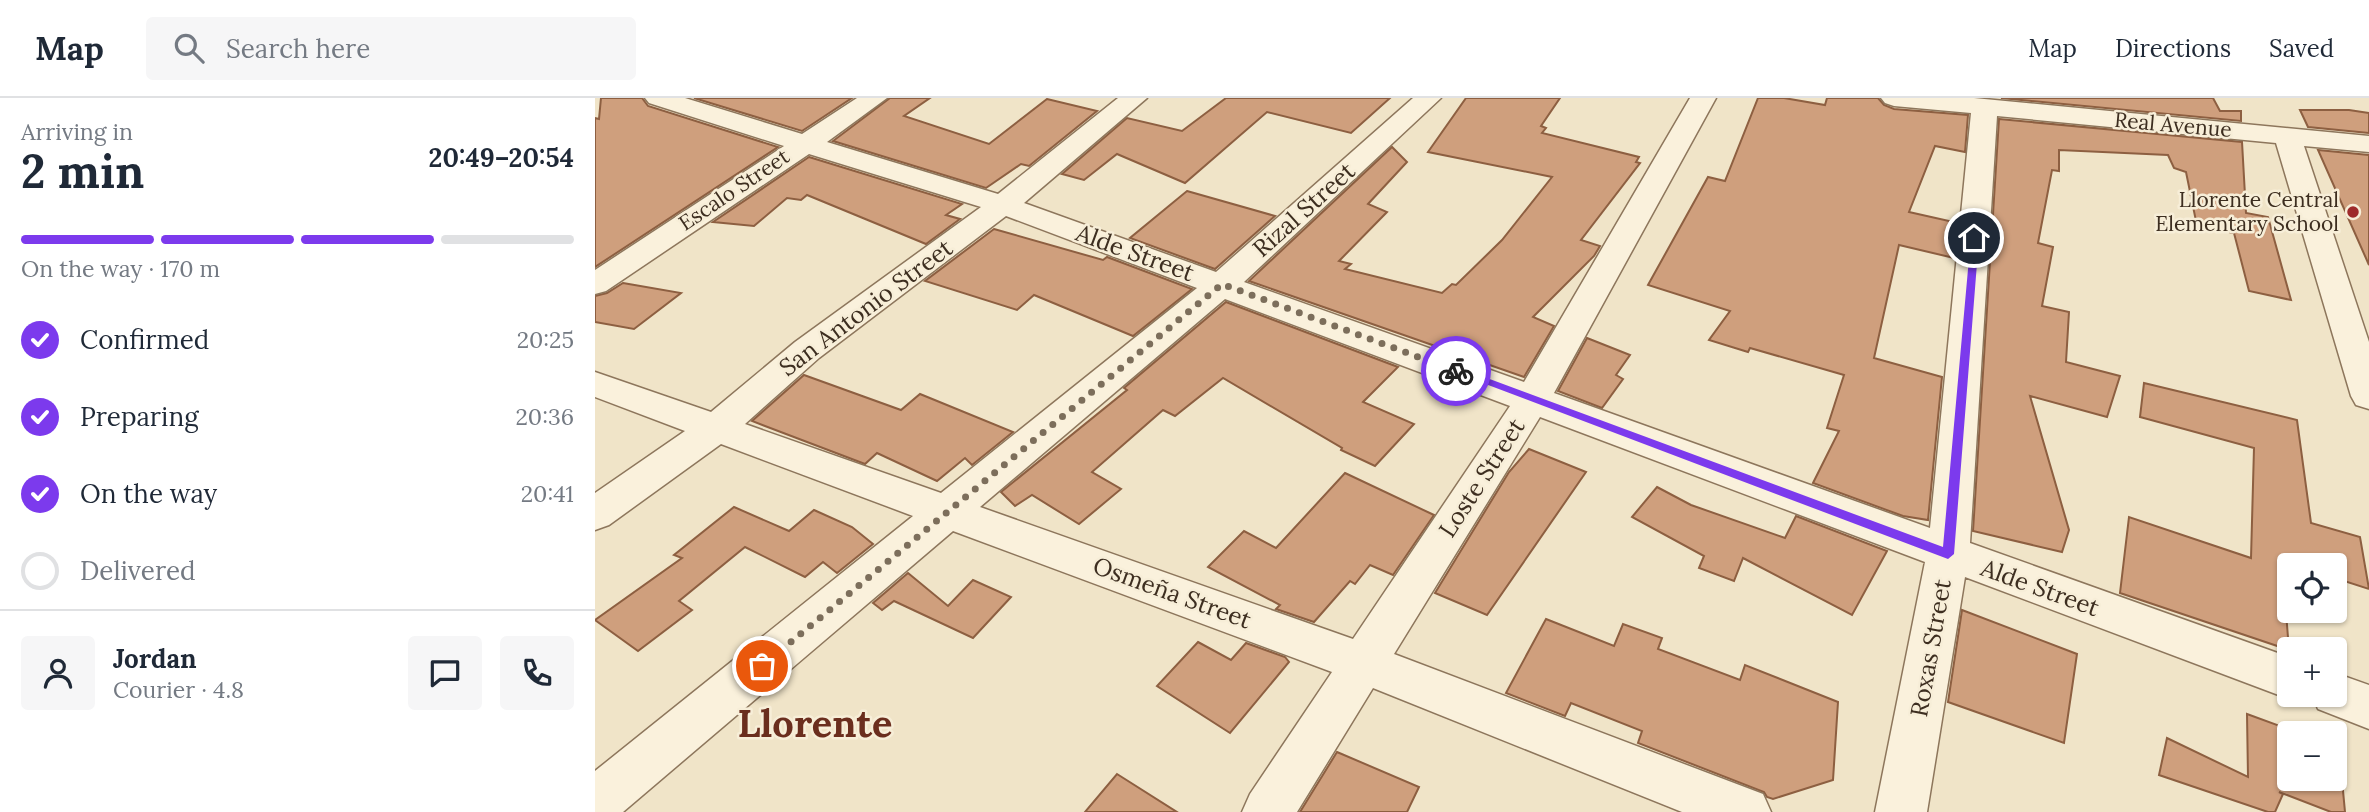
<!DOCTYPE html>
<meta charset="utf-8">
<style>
:root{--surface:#fff;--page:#f6f6f7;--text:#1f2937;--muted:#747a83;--line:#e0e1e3;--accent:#7c3aed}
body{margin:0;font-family:Lora,serif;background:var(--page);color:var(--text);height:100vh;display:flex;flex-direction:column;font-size:26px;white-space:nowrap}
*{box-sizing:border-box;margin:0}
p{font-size:23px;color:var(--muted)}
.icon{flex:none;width:38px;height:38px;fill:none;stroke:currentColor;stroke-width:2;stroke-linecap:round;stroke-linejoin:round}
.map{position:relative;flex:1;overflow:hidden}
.panel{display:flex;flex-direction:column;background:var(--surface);width:595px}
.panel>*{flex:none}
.controls{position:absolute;left:1682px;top:455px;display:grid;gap:14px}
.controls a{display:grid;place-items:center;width:70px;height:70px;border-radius:7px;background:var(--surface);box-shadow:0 2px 5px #0004;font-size:35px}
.pin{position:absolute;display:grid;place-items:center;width:60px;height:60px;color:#fff;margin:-30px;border:4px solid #fff;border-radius:50%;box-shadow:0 2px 7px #0007}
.courier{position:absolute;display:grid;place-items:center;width:70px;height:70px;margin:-35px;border:5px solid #7c3aed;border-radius:50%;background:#fff;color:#222;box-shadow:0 2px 9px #0007}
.summary em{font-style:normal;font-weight:700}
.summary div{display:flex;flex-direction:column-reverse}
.summary{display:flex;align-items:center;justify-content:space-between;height:119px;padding:0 21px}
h1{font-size:46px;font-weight:700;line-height:52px}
.bar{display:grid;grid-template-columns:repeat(4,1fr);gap:10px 7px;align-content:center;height:84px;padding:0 21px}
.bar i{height:9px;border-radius:5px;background:var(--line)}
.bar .on{background:var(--accent)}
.bar p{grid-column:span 4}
.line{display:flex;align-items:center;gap:18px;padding:0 21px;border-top:2px solid var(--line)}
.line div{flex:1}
.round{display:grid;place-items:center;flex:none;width:74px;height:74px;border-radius:7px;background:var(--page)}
ol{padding:0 21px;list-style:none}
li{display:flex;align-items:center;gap:21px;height:77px}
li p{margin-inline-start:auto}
li .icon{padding:7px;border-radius:50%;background:var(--accent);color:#fff;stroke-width:4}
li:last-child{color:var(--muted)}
li i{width:38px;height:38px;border:4px solid var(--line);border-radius:50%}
header{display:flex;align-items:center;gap:42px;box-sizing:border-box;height:98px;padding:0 35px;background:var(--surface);border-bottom:2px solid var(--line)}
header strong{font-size:33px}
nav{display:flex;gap:38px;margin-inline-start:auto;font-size:24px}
.search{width:490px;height:63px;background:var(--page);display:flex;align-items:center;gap:18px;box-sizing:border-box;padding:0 24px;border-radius:7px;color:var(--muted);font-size:26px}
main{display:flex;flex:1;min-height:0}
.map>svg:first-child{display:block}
.building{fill:#cf9f7d;stroke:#8d5f41;stroke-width:2}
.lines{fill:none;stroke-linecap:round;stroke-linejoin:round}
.minor-casing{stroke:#8d765c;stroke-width:3}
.minor{fill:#faf1dc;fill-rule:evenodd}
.route{fill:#7c3aed}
.done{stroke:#7c6e5b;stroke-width:7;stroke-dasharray:0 12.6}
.poi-dot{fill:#9e2a2b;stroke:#f7eed8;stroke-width:2.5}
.labels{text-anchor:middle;stroke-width:5;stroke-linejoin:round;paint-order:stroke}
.far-street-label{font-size:21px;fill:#3d2e20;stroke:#f7eed8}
.far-poi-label{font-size:21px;fill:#3d2e20;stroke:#f7eed8;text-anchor:end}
.street-label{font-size:24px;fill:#3d2e20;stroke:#f7eed8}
.near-district-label{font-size:38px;font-weight:bold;fill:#6b2e1e;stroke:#f7eed8}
</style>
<header>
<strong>Map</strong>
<div class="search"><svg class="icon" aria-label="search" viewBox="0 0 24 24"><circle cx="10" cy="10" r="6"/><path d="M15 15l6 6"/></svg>Search here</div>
<nav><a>Map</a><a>Directions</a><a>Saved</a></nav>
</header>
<main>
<section class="panel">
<div class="summary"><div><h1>2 min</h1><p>Arriving in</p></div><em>20:49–20:54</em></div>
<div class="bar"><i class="on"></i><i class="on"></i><i class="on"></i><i></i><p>On the way · 170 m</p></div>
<ol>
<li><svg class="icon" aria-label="check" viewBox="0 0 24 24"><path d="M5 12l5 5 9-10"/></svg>Confirmed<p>20:25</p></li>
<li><svg class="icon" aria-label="check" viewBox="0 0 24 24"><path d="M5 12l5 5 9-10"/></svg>Preparing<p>20:36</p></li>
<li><svg class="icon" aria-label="check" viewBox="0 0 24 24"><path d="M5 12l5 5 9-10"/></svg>On the way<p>20:41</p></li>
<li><i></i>Delivered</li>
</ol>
<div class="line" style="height:126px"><a class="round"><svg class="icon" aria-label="person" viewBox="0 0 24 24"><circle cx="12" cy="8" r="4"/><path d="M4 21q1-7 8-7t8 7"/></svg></a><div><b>Jordan</b><p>Courier · 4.8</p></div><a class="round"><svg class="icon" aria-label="chat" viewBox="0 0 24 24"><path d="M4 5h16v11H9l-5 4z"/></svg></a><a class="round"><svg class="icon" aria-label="phone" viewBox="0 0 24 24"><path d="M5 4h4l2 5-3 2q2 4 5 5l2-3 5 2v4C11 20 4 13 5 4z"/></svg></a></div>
</section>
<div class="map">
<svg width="1774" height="714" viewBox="0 0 1774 714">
<rect width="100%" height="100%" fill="#f0e4c8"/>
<g class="building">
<path d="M6,0H47L53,8L183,49L0,169V20L4,21Z"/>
<path d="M99,0H257L207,33Z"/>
<path d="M295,0H335L309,18L394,46L452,1L502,13L434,68L426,66L391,90L238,43Z"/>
<path d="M631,0H795L756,35L672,14L590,85L522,56L489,82L467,76L532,20L587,33Z"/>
<path d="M871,0H965L946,28L951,30L947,35L1044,59L1041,64L1045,65L986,142L1005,148L999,158L938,219L959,228L929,279L654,183L797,49L812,64L773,106L792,114L744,163L756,166L750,171L847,195L857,186L861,187L907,142L957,79L833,54Z"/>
<path d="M1163,0H1189L1230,7L1232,0H1283L1289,7L1299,11L1373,17L1370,54L1340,48L1314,114L1363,125L1359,160L1304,147L1279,260L1347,279L1333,422L1308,418L1218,385L1244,333L1232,330L1249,277L1155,250L1153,254L1114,242L1135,213L1053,187L1113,79L1130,83Z"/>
<path d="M1406,0H1618L1625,13H1646V23Z"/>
<path d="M1705,12H1754L1774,15V35L1713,29Z"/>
<path d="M1404,21L1647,44L1651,115L1673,119L1696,202L1654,193L1639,135L1602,128L1591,74L1579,70L1573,57L1464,52V73L1457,72L1443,145L1458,149L1447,208L1474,214L1471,264L1525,278L1512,319L1435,298L1474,432L1467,454L1378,433Z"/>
<path d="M1723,52L1774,57V167Z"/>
<path d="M214,59L367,106L351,117L365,121L331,146L212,97L206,102L192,100L159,128L118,124Z"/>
<path d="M592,93L680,118L620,171L535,140Z"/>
<path d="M399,131L508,162L512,159L597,191L538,238L439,197L422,212L330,183Z"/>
<path d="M28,185L86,195L39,231L0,224V198L12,195Z"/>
<path d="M631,204L803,269L768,304L819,326L780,368L746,352L747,350L628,280L580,318L568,312L497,374L526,391L484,426L437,397L420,408L406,394L532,292L529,290Z"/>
<path d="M992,240L1035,257L1021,277L1028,281L1007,310L963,293Z"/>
<path d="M209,277L306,312L325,296L418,334L377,367L370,360L342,383L282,355L270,366L157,323Z"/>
<path d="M1549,285L1702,322L1716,425L1765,439L1774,491L1740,480V467H1697L1687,464L1694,552L1525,495L1534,419L1656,460L1659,350L1545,319Z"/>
<path d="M934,351L991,374L892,517L840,495L914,374Z"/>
<path d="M750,375L839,417L798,477L775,467L760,486L755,483L719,524L681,511L685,507L613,469L649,433L681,450Z"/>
<path d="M1062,389L1096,407L1190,440L1201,418L1292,453L1257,517L1148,460L1139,483L1104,470L1109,458L1037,419Z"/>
<path d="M139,409L194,433L219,412L257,429L278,446L242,475L228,464L210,479L150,449L84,503L97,512L43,553L0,522L87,460L79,457Z"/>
<path d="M313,475L353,508L378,482L416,499L378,540L299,503L287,512L278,505Z"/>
<path d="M1367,512L1482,556L1469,645L1353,604Z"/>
<path d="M951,521L1019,548L1028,526L1067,540L1063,551L1145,582L1150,567L1243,604L1238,682L1178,701L1172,699L1169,694L1043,645L1047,633L976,605L970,618L911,595Z"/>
<path d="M603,544L636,562L651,545L690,559L694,564L635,635L562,588Z"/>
<path d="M1652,616L1704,635H1694V681H1740V648L1744,650L1750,714H1736L1684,694L1688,696L1680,714H1673L1564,677L1572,640L1653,679Z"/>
<path d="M742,654L824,689L812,714H705Z"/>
<path d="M522,676L582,714H490Z"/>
</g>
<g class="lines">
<defs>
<g id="minor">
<path d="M50,0H90L207,36L262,0H292L232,44L403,96L523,0H552L429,105L621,174L818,0H846L649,184L929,284L1095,0H1121L959,295L1335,430L1376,15L1299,8L1290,5L1286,0H1379L1774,38V54L1709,48L1774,244V311L1761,307L1756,298L1681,45L1402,18L1375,445L1694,559V597H1705L1694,601L1370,479L1332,714H1280L1330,464L945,319L799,556L1168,696L1176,714H1087L778,590L702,714H647L655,696L737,574L358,433L28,714H0V673L318,418L126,346L14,427L0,432V395L90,333L0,299V274L116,314L200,244L386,109L214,56L11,193L0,196V172L189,48L54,5ZM411,118L602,190L346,395L150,326L224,260ZM630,201L915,308L758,541L385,409Z"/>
<path d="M1740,575L1774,587V631L1723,611L1717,597H1740Z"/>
</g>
</defs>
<use href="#minor" class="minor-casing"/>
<use href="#minor" class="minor"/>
</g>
<path class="route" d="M1376,138L1384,140L1359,456L1353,461L856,273L865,270L1348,449Z"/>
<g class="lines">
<path class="done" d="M167,568L627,186L861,273"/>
</g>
<circle class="poi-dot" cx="1758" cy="114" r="7"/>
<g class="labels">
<g class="far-street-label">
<text transform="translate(1578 27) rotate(5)" y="7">Real Avenue</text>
<text transform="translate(139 92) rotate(-34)" y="7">Escalo Street</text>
</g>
<g class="far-poi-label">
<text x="1744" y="109">Llorente Central<tspan x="1744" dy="24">Elementary School</tspan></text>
</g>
<g class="street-label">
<text transform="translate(709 112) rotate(-42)" y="8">Rizal Street</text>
<text transform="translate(540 155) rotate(20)" y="8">Alde Street</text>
<text transform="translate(271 210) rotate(-37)" y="8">San Antonio Street</text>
<text transform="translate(887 380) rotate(-57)" y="8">Loste Street</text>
<text transform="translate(1445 490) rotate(20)" y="8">Alde Street</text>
<text transform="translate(577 495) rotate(20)" y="8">Osmeña Street</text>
<text transform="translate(1336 550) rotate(-80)" y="8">Roxas Street</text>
</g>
<g class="near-district-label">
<text x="220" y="639">Llorente</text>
</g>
</g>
</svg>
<div class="controls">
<a><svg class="icon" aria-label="locate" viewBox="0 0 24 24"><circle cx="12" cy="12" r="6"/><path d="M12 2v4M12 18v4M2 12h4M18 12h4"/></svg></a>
<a>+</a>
<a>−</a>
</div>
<div class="pin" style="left:167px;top:568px;background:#ea580c"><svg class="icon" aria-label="bag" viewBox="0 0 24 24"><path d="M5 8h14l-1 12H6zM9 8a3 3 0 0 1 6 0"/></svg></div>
<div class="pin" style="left:1379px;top:140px;background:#1f2937"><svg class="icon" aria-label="home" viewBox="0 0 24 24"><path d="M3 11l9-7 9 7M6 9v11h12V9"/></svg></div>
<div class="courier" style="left:861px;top:273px"><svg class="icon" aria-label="bike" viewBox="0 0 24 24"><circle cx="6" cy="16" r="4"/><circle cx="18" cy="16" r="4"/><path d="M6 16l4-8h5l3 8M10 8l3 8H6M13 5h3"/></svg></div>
</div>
</main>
